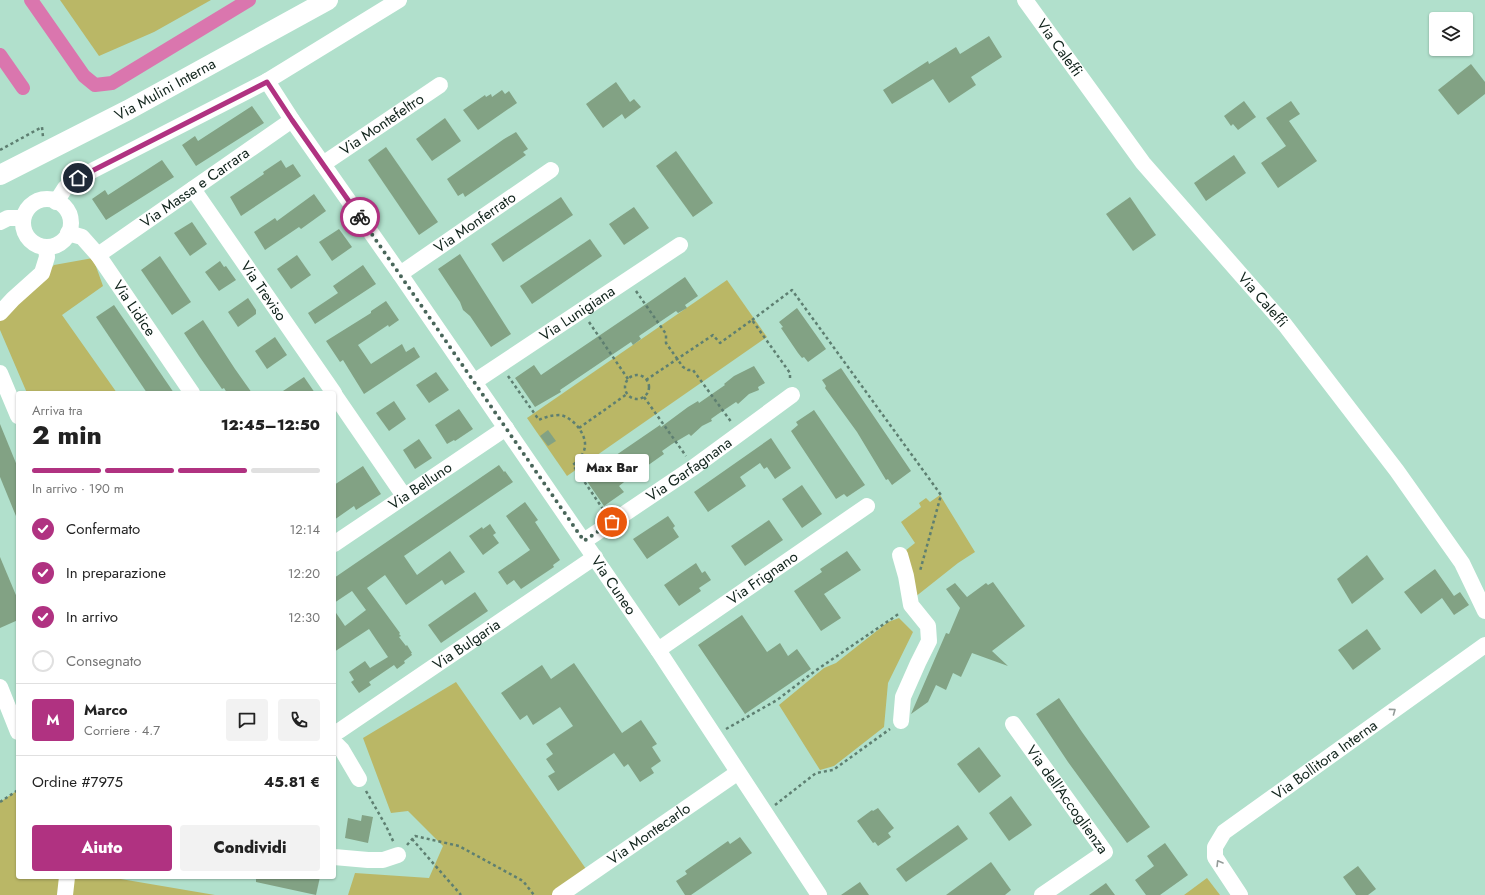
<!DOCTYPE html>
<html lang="it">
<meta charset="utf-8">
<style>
:root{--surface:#fff;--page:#f2f2f2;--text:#222;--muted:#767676;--line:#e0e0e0;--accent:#b03281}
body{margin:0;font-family:Jost,sans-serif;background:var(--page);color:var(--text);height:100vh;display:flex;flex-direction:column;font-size:15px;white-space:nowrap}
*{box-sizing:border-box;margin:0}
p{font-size:13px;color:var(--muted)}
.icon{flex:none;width:22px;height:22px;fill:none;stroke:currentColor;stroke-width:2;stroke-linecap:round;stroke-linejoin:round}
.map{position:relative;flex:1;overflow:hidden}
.side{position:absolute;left:16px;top:391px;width:320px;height:488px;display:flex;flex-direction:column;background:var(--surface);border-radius:4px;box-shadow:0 1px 3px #0004}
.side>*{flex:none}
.buttons{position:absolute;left:1429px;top:12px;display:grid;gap:8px}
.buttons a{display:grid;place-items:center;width:44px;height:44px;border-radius:4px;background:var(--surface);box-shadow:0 1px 3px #0004;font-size:20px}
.pin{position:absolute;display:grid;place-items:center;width:34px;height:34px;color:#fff;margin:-17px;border:2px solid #fff;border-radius:50%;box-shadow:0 1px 4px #0007}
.courier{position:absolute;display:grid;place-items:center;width:40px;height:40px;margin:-20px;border:3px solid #b03281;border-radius:50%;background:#fff;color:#222;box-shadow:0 1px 5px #0007}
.bubble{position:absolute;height:28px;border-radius:4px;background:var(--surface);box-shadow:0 1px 3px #0004;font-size:13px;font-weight:800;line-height:28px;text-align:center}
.headline em{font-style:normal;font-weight:800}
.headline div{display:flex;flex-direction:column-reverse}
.headline{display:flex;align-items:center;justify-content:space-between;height:68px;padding:0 16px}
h1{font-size:26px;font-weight:800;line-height:30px}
.bar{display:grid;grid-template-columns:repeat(4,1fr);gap:6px 4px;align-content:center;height:48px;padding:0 16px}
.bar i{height:5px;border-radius:3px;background:var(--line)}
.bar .selected{background:var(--accent)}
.bar p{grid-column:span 4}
.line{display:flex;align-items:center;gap:10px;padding:0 16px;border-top:1px solid var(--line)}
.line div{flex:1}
.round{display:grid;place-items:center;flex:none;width:42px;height:42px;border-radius:4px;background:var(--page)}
ol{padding:0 16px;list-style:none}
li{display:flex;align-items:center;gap:12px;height:44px}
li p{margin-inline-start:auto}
li .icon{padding:4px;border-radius:50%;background:var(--accent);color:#fff;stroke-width:4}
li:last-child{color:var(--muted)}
li i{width:22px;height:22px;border:2px solid var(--line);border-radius:50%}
.primary-button{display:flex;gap:8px;margin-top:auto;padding:8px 16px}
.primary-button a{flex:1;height:46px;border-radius:4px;background:var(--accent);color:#fff;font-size:16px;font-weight:800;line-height:46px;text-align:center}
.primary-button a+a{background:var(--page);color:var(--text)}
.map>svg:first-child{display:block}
.green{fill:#bab766}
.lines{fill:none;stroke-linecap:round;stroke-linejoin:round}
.canal{stroke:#da76ae;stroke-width:14}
.building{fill:#82a284}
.path{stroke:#5e7f71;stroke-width:2.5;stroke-dasharray:3 3;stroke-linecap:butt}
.minor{stroke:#fff;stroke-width:16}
.major{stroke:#fff;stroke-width:20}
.oneway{stroke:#949c99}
.done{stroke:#49665a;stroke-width:4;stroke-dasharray:0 7.2}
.route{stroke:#b03281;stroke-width:5}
.labels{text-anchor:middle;stroke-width:3;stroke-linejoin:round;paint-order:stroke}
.street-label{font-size:15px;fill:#11241c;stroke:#beeed9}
</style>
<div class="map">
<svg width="1485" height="895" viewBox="0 0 1485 895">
<rect width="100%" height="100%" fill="#b1e0cc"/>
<g class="green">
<path d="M60,0H211L154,32L99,56Z"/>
<path d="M93,258L103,286L62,315L117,393H27L0,330V319L54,265Z"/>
<path d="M727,280L767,337L567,476L527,418Z"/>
<path d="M940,495L975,552L958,563L910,601L905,551L915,543L901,522L921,507L919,503L926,498L930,502Z"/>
<path d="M899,618L913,632L888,683L884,727L834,766L820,770L779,705L824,668L836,663L888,622Z"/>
<path d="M456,682L593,879L570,895H348L355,873L429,878L443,846L408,811L391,813L363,738Z"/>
<path d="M18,790V877H109L215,895H0V802Z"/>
<path d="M1207,878L1220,895H1184Z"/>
</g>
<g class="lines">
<g class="canal">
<path d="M31,0L84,76L95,85L112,83L249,0"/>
<path d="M0,55L23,88"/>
</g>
</g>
<g class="building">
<path d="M989,36L1002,57L971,77L976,85L949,103L933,79L892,104L883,90L928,61L929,64L956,47L960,54Z"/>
<path d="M1471,64L1485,82V94L1458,115L1438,90Z"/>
<path d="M616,82L630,102L634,99L641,107L625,119L622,114L603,128L586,104Z"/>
<path d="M502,90L505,94L509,91L517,103L478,130L463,110L485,95L486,97L491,94L492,97Z"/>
<path d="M1244,101L1256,117L1238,130L1233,124L1231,126L1224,116Z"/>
<path d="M1291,101L1300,114L1289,121L1317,161L1278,188L1261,163L1286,146L1266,118Z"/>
<path d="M252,106L264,123L196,166L182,145L195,136L198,141Z"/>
<path d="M445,118L461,141L432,161L416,139Z"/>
<path d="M516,132L528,149L523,152L526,155L465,197L463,193L458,196L447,179L504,139Z"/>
<path d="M386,147L438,222L419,235L368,160Z"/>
<path d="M676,151L713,203L693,217L656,166Z"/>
<path d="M1234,155L1246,173L1206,201L1194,183Z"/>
<path d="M162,160L174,177L106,220L92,199L105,190L108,195Z"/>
<path d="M281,160L286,168L293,164L301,176L241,216L230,197L264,174L263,172Z"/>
<path d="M314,194L326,211L301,229L299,227L265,250L254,232L275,218L277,221Z"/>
<path d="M561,197L573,215L503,262L491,244Z"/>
<path d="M1130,197L1156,235L1133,251L1106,214Z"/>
<path d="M634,207L649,228L624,245L609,224Z"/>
<path d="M192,222L207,244L190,256L174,233Z"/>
<path d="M339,229L352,247L332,261L319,242Z"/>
<path d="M590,239L602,256L532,304L520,286Z"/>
<path d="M460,254L511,334L491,347L470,316L463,310L460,302L438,269Z"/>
<path d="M297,255L311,275L291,289L277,269Z"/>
<path d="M160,256L191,302L172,315L141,270Z"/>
<path d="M220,261L224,267L226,266L236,280L219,291L205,272Z"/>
<path d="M363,265L376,284L315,324L308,313L338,293L333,286Z"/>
<path d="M685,277L698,296L685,305L687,308L678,313L676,311L639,336L641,339L633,345L631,342L560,390L561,392L535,407L515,378L534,365L541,375L649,302Z"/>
<path d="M248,298L256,310V314L238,327L228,312Z"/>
<path d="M386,301L399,320L389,327L388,325L358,345L371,364L402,344L406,352L414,347L420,357L364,394L343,360L340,362L326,341L371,313V311Z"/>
<path d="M114,305L174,393H147L96,317Z"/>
<path d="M797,308L826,349L808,362L804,357L802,358L798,353L781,328L783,327L779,322Z"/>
<path d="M203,320L235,369L252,393H227L224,388L222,389L199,356L184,333Z"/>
<path d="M275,337L287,355L267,369L255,351Z"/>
<path d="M754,366L765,383L758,387L759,390L749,394L738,404L736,402L718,414L711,419L712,421L702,426L691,436L689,434L672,444L662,451L664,454L647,466L645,463L626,476L628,479L619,486L624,492L604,506L584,477L660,425L661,427L688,407L698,401L699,403L725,385L724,384L734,376Z"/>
<path d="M841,368L911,471L892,485L888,479L886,480L857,432L825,388L826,386L822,380Z"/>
<path d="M436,372L449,390L429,403L416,385Z"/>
<path d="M304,377L315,393H280Z"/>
<path d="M394,401L406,419L389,431L376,413Z"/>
<path d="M459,409L473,429L455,441L454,440L447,444L435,425Z"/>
<path d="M814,410L865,485L847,497L844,494L836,499L791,431L798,425L796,422Z"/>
<path d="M0,424L18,468V521L0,477Z"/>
<path d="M548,430L556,441L548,446L540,436Z"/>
<path d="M771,438L791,468L775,479L767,467L764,469L760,463L740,477L746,486L708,512L694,492Z"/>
<path d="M419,439L432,458L415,469L403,450Z"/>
<path d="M499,465L504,472L505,471L513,482L404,556L417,575L450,551L465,572L445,585L442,580L406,605L385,575L367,588L400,633L399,634L401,636L399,637L406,646L407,645L412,653H411L412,655L404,661L405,663L397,669L394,665L369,682L371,685L359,693L351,682L354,680L349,672L365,661L370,668L388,657L369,629L334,652V610L345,626L366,610L352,591L334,603V578Z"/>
<path d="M363,466L381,494L356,510L354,506L334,520V485Z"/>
<path d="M802,485L822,514L802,528L782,499Z"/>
<path d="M525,502L538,520L535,522L560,560L553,565L554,567L521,589L514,580L507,585L498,572L530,550L506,516Z"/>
<path d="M668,516L675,526L673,528L679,537L647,559L633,539Z"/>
<path d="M769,520L783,540L745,566L731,546Z"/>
<path d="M490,524L496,533L493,535L499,543L483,555L469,536L482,527L483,529Z"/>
<path d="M847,551L861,570L824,594L841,618L821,631L794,591L822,572L820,569Z"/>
<path d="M1367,555L1384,579L1352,604L1337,579Z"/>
<path d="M0,557L18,600V620L0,628Z"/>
<path d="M696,563L702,573L705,571L711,580L699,588L701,591L679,606L664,585Z"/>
<path d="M1435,569L1454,596L1460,592L1469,605L1454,615L1442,598L1421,614L1404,592Z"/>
<path d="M993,582L1025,626L992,651L1008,666L972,653L961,677L953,673L946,690L936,685L928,702L911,714L946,633L949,634L960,608L946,589L955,583L967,597L986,583L988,585Z"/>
<path d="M475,592L488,611L441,643L428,625Z"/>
<path d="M742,615L767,652L780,643L788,656L797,649L811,669L745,714L698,645Z"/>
<path d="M1367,629L1381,649L1353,670L1338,650Z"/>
<path d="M574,663L622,733L641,720L657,744L652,747L661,761L651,768L654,773L640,782L628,764L624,767L614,753L558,791L548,776L555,772L546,759L553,754L546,744L573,726L560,707L533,725L527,715L520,720L501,693L542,665L551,679Z"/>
<path d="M1059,698L1082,732L1150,827L1127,843L1068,762L1036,714Z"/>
<path d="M979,747L1001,776L979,793L957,764Z"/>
<path d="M1011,796L1032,825L1009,841L989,813Z"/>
<path d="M878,808L894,828L888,833L891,837L878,846L875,842L873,843L857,821L872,810L873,811Z"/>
<path d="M362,815L373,817L368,843L345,838L348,818L361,821Z"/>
<path d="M958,825L968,839L906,882L896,869Z"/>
<path d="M740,837L752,853L691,895H685L676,881L687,874L685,871L728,841L730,844Z"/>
<path d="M1165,843L1188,875L1160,895H1146L1135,880L1154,866L1147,856Z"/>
<path d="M991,862L1011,890L1005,895H946Z"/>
<path d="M1358,866L1376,889L1368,895H1356L1343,877Z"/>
<path d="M256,877H320L316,895L256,882Z"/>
<path d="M860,882L869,895H841Z"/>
<path d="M1106,883L1115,895H1089Z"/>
</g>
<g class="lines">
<g class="path">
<path d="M0,150L42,127L43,137"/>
<path d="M636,291L666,334V343L683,367L688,370H693L732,423"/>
<path d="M752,320L792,290L941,495L920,571"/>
<path d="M589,322L628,379"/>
<circle cx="637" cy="387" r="12"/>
<path d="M508,376L539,420C545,417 552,415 560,415C567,416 574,422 578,427C589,442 587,453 573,465L605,512"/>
<path d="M646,380L713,335L720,343L752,320L790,373V381"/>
<path d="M644,397L686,456"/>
<path d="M579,428L627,394"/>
<path d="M726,729L777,700L815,671L900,613"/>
<path d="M366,791L386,826L394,843"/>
<path d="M0,802L18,790"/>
<path d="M775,805L816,773L833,770L890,729"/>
<path d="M412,839L461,895"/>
<path d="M407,845L415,836L459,846L523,881L534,895"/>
</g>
<g class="minor">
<path id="s1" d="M1025,0L1143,163L1285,325L1397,471L1462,563L1485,611"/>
<path id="s2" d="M267,81L292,120L400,274L658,650L819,895"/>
<path id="s3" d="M323,164L440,85"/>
<path id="s4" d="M193,189L334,393"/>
<circle cx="47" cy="223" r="24"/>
<path d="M56,202L65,188L78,178L267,81L399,0"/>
<path d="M0,222L8,218H23"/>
<path id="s5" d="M68,233L82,237L98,255L192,393"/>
<path id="s6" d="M98,255L292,120"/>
<path id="s7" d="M400,274L551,170"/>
<path d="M0,313L13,299L42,273L47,257L46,247"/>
<path d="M0,373L18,416"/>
<path id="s8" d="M474,382L680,245"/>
<path d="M334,394L404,496"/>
<path id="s9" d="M584,541L694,467L792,395"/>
<path id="s10" d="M334,544L506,428"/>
<path d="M900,555L906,576L911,605L928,626L929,641L918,663L903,697L901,721"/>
<path id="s11" d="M658,650L867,506"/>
<path d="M0,687L18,732"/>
<path id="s12" d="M1013,724L1105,852L1042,895"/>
<path id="s13" d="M339,731L595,557"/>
<path d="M336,744L342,750L359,779"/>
<path d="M334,857L368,860H383L398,855"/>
<path d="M65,895L67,877"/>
<path id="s14" d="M560,895L737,773"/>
<path id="s15" d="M1240,895L1215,857V847L1224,832L1485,645"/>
</g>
<path class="major" id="s16" d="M0,175L128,110L328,0"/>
</g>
<defs><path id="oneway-chevron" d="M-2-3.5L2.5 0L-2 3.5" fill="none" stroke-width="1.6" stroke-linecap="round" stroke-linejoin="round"/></defs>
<g class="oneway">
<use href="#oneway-chevron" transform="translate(1393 711) rotate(-36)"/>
<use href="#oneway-chevron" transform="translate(1219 863) rotate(-121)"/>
</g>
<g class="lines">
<path class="done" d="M360,217L584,541L612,522"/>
<path class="route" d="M78,178L267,82L292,120L360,217"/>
</g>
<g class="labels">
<g class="street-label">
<text dy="5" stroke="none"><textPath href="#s1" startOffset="59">Via Caleffi</textPath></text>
<text dy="5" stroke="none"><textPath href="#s16" startOffset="186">Via Mulini Interna</textPath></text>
<text dy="5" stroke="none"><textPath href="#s3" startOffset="71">Via Montefeltro</textPath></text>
<text dy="5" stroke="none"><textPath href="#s6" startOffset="118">Via Massa e Carrara</textPath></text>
<text dy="5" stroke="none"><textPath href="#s7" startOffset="91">Via Monferrato</textPath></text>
<text dy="5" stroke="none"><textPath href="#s4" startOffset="124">Via Treviso</textPath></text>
<text dy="5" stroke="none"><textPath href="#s1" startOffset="383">Via Caleffi</textPath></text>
<text dy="5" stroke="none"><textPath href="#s5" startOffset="103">Via Lidice</textPath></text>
<text dy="5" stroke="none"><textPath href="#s8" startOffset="124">Via Lunigiana</textPath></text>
<text dy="5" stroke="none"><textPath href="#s9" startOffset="127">Via Garfagnana</textPath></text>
<text dy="5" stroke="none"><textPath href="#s10" startOffset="104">Via Belluno</textPath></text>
<text dy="5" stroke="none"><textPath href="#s11" startOffset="127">Via Frignano</textPath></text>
<text dy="5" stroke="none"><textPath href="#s2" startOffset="612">Via Cuneo</textPath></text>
<text dy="5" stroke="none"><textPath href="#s13" startOffset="154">Via Bulgaria</textPath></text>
<text dy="5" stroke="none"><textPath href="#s15" startOffset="197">Via Bollitora Interna</textPath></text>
<text dy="5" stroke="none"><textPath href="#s12" startOffset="93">Via dell'Accoglienza</textPath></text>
<text dy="5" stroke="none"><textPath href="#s14" startOffset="108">Via Montecarlo</textPath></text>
</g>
</g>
</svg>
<div class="buttons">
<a><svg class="icon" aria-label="layers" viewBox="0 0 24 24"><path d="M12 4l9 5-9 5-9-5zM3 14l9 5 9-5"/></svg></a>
</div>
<div class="pin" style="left:612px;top:522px;background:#ea580c"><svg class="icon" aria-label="bag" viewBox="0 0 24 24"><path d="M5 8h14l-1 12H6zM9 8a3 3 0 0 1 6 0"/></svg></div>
<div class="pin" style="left:78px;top:178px;background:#1f2937"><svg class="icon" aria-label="home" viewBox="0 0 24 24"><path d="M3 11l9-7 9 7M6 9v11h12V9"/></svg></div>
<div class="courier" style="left:360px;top:217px"><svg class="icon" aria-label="bike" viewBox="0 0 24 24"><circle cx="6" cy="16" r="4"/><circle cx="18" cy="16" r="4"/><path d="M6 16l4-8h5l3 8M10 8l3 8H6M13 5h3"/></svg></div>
<div class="bubble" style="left:575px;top:454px;width:74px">Max Bar</div>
<section class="side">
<div class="headline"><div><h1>2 min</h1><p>Arriva tra</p></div><em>12:45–12:50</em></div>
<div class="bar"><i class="selected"></i><i class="selected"></i><i class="selected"></i><i></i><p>In arrivo · 190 m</p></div>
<ol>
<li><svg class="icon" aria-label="check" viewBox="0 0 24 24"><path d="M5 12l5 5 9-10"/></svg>Confermato<p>12:14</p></li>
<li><svg class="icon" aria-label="check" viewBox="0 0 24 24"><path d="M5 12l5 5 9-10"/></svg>In preparazione<p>12:20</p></li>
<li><svg class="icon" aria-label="check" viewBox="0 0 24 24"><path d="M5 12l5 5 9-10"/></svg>In arrivo<p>12:30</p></li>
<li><i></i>Consegnato</li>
</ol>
<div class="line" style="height:72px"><b class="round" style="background:var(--accent);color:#fff">M</b><div><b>Marco</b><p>Corriere · 4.7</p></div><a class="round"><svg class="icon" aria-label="chat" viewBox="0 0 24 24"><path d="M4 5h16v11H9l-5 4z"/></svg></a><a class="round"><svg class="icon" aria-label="phone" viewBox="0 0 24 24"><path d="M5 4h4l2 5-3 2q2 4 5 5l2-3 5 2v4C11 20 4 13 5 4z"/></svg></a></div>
<div class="line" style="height:52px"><div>Ordine #7975</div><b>45.81 €</b></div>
<div class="primary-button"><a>Aiuto</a><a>Condividi</a></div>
</section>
</div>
